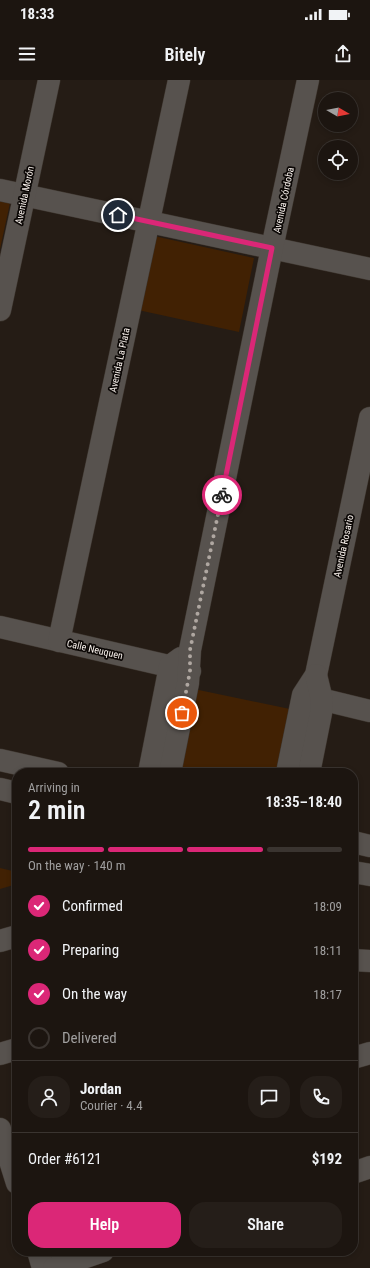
<!DOCTYPE html>
<meta charset="utf-8">
<style>
:root{--surface:#1c1510;--page:#251e19;--text:#f1f3f6;--muted:#a09f9f;--line:#3a3430;--accent:#db2777}
body{margin:0;font-family:"Roboto Condensed",sans-serif;background:var(--page);color:var(--text);height:100vh;display:flex;flex-direction:column;font-size:15px;white-space:nowrap}
*{box-sizing:border-box;margin:0}
p{font-size:13px;color:var(--muted)}
.icon{flex:none;width:22px;height:22px;fill:none;stroke:currentColor;stroke-width:2;stroke-linecap:round;stroke-linejoin:round}
.map{position:relative;flex:1;overflow:hidden}
.drawer{position:absolute;left:12px;top:688px;width:346px;height:488px;display:flex;flex-direction:column;background:var(--surface);border-radius:16px;box-shadow:0 2px 6px #0003,0 0 0 1px var(--line)}
.drawer>*{flex:none}
.needle{width:26px;rotate:99deg}
.buttons{position:absolute;left:318px;top:12px;display:grid;gap:8px}
.buttons a{display:grid;place-items:center;width:40px;height:40px;border-radius:50%;background:var(--surface);box-shadow:0 2px 6px #0003,0 0 0 1px var(--line);font-size:20px}
.pin{position:absolute;display:grid;place-items:center;width:34px;height:34px;color:#fff;margin:-17px;border:2px solid #fff;border-radius:50%;box-shadow:0 1px 4px #0007}
.courier{position:absolute;display:grid;place-items:center;width:40px;height:40px;margin:-20px;border:3px solid #db2777;border-radius:50%;background:#fff;color:#222;box-shadow:0 1px 5px #0007}
.summary em{font-style:normal;font-weight:600}
.summary div{display:flex;flex-direction:column-reverse}
.summary{display:flex;align-items:center;justify-content:space-between;height:68px;padding:0 16px}
h1{font-size:26px;font-weight:600;line-height:30px}
.bar{display:grid;grid-template-columns:repeat(4,1fr);gap:6px 4px;align-content:center;height:48px;padding:0 16px}
.bar i{height:5px;border-radius:3px;background:var(--line)}
.bar .active{background:var(--accent)}
.bar p{grid-column:span 4}
.line{display:flex;align-items:center;gap:10px;padding:0 16px;border-top:1px solid var(--line)}
.line div{flex:1}
.round{display:grid;place-items:center;flex:none;width:42px;height:42px;border-radius:16px;background:var(--page)}
ol{padding:0 16px;list-style:none}
li{display:flex;align-items:center;gap:12px;height:44px}
li p{margin-inline-start:auto}
li .icon{padding:4px;border-radius:50%;background:var(--accent);color:#fff;stroke-width:4}
li:last-child{color:var(--muted)}
li i{width:22px;height:22px;border:2px solid var(--line);border-radius:50%}
.cta{display:flex;gap:8px;margin-top:auto;padding:8px 16px}
.cta a{flex:1;height:46px;border-radius:16px;background:var(--accent);color:#fff;font-size:16px;font-weight:600;line-height:46px;text-align:center}
.cta a+a{background:var(--page);color:var(--text)}
.status{display:flex;justify-content:space-between;align-items:center;height:28px;padding:0 20px;background:var(--surface);direction:ltr}
.status svg{height:11px;fill:currentColor}
header{display:flex;justify-content:space-between;align-items:center;height:52px;padding:0 16px;background:var(--surface);font-size:18px;font-weight:600}
.map>svg:first-child{display:block}
.green{fill:#412103}
.lines{fill:none;stroke-linecap:round;stroke-linejoin:round}
.minor-casing{stroke:#3e362f;stroke-width:23}
.minor{stroke:#57524e;stroke-width:22}
.done{stroke:#afa7a1;stroke-width:4;stroke-dasharray:0 7.2}
.route{stroke:#db2777;stroke-width:5}
.labels{text-anchor:middle;stroke-width:3.5;stroke-linejoin:round;paint-order:stroke}
.street-label{font-size:10px;fill:#f9f2ed;stroke:#0b0705}
</style>
<div class="status"><b>18:33</b><svg viewBox="0 0 49 12"><path d="M0 12V9h3v3zM5 12V6h3v6zM10 12V3h3v9zM15 12V0h3v12zM26 1h20v11H26zM47 4h2v5h-2z"/></svg></div>
<header><svg class="icon" aria-label="menu" viewBox="0 0 24 24"><path d="M4 6h16M4 12h16M4 18h16"/></svg>Bitely<svg class="icon" aria-label="share" viewBox="0 0 24 24"><path d="M12 15V3M7 8l5-5 5 5M5 13v7h14v-7"/></svg></header>
<div class="map">
<svg width="370" height="1188" viewBox="0 0 370 1188">
<rect width="100%" height="100%" fill="#251c15"/>
<g class="green">
<path d="M0,121L10,123L0,169Z"/>
<path d="M154,156L254,178L239,252L138,230Z"/>
<path d="M194,609L290,629L276,693H177Z"/>
<path d="M0,788L17,792V804L0,809Z"/>
</g>
<g class="lines">
<defs>
<g id="minor">
<path d="M0,110L370,189"/>
<path d="M0,230L49,0"/>
<path d="M0,547L190,591"/>
<path d="M59,561L179,0"/>
<path d="M308,616L370,631"/>
<path d="M0,680L58,693"/>
<path d="M149,693L170,586L181,578"/>
<path d="M170,693L188,603L190,570L272,168L308,0"/>
<path d="M287,693L303,615L316,595L370,338"/>
<path d="M309,693L321,633L322,620L316,595"/>
<path d="M0,709L17,713"/>
<path d="M353,762L370,766"/>
<path d="M353,792L370,795"/>
<path d="M0,861L17,856"/>
<path d="M353,880L370,881"/>
<path d="M0,974L17,969"/>
<path d="M353,978L370,973"/>
<path d="M0,1049L17,1103"/>
<path d="M353,1093L370,1087"/>
<path d="M38,1171L43,1188"/>
<path d="M54,1188L103,1171"/>
</g>
</defs>
<use href="#minor" class="minor-casing"/>
<use href="#minor" class="minor"/>
</g>
<g class="lines">
<path class="done" d="M182,633L190,591V570L222,415"/>
<path class="route" d="M118,135L272,168L222,415"/>
</g>
<g class="labels">
<g class="street-label">
<text transform="translate(24 115) rotate(-78)" y="4">Avenida Morón</text>
<text transform="translate(283 120) rotate(-78)" y="4">Avenida Córdoba</text>
<text transform="translate(119 280) rotate(-78)" y="4">Avenida La Plata</text>
<text transform="translate(343 466) rotate(-78)" y="4">Avenida Rosario</text>
<text transform="translate(95 569) rotate(13)" y="4">Calle Neuquen</text>
</g>
</g>
</svg>
<div class="buttons">
<a><svg class="needle" viewBox="-14 -14 28 28"><path d="M0-13l5 13h-10z" fill="#e53935"/><path d="M0 13l5-13h-10z" fill="#a09f9f"/></svg></a>
<a><svg class="icon" aria-label="locate" viewBox="0 0 24 24"><circle cx="12" cy="12" r="6"/><path d="M12 2v4M12 18v4M2 12h4M18 12h4"/></svg></a>
</div>
<div class="pin" style="left:182px;top:633px;background:#ea580c"><svg class="icon" aria-label="bag" viewBox="0 0 24 24"><path d="M5 8h14l-1 12H6zM9 8a3 3 0 0 1 6 0"/></svg></div>
<div class="pin" style="left:118px;top:135px;background:#1f2937"><svg class="icon" aria-label="home" viewBox="0 0 24 24"><path d="M3 11l9-7 9 7M6 9v11h12V9"/></svg></div>
<div class="courier" style="left:222px;top:415px"><svg class="icon" aria-label="bike" viewBox="0 0 24 24"><circle cx="6" cy="16" r="4"/><circle cx="18" cy="16" r="4"/><path d="M6 16l4-8h5l3 8M10 8l3 8H6M13 5h3"/></svg></div>
<section class="drawer">
<div class="summary"><div><h1>2 min</h1><p>Arriving in</p></div><em>18:35–18:40</em></div>
<div class="bar"><i class="active"></i><i class="active"></i><i class="active"></i><i></i><p>On the way · 140 m</p></div>
<ol>
<li><svg class="icon" aria-label="check" viewBox="0 0 24 24"><path d="M5 12l5 5 9-10"/></svg>Confirmed<p>18:09</p></li>
<li><svg class="icon" aria-label="check" viewBox="0 0 24 24"><path d="M5 12l5 5 9-10"/></svg>Preparing<p>18:11</p></li>
<li><svg class="icon" aria-label="check" viewBox="0 0 24 24"><path d="M5 12l5 5 9-10"/></svg>On the way<p>18:17</p></li>
<li><i></i>Delivered</li>
</ol>
<div class="line" style="height:72px"><a class="round"><svg class="icon" aria-label="person" viewBox="0 0 24 24"><circle cx="12" cy="8" r="4"/><path d="M4 21q1-7 8-7t8 7"/></svg></a><div><b>Jordan</b><p>Courier · 4.4</p></div><a class="round"><svg class="icon" aria-label="chat" viewBox="0 0 24 24"><path d="M4 5h16v11H9l-5 4z"/></svg></a><a class="round"><svg class="icon" aria-label="phone" viewBox="0 0 24 24"><path d="M5 4h4l2 5-3 2q2 4 5 5l2-3 5 2v4C11 20 4 13 5 4z"/></svg></a></div>
<div class="line" style="height:52px"><div>Order #6121</div><b>$192</b></div>
<div class="cta"><a>Help</a><a>Share</a></div>
</section>
</div>
